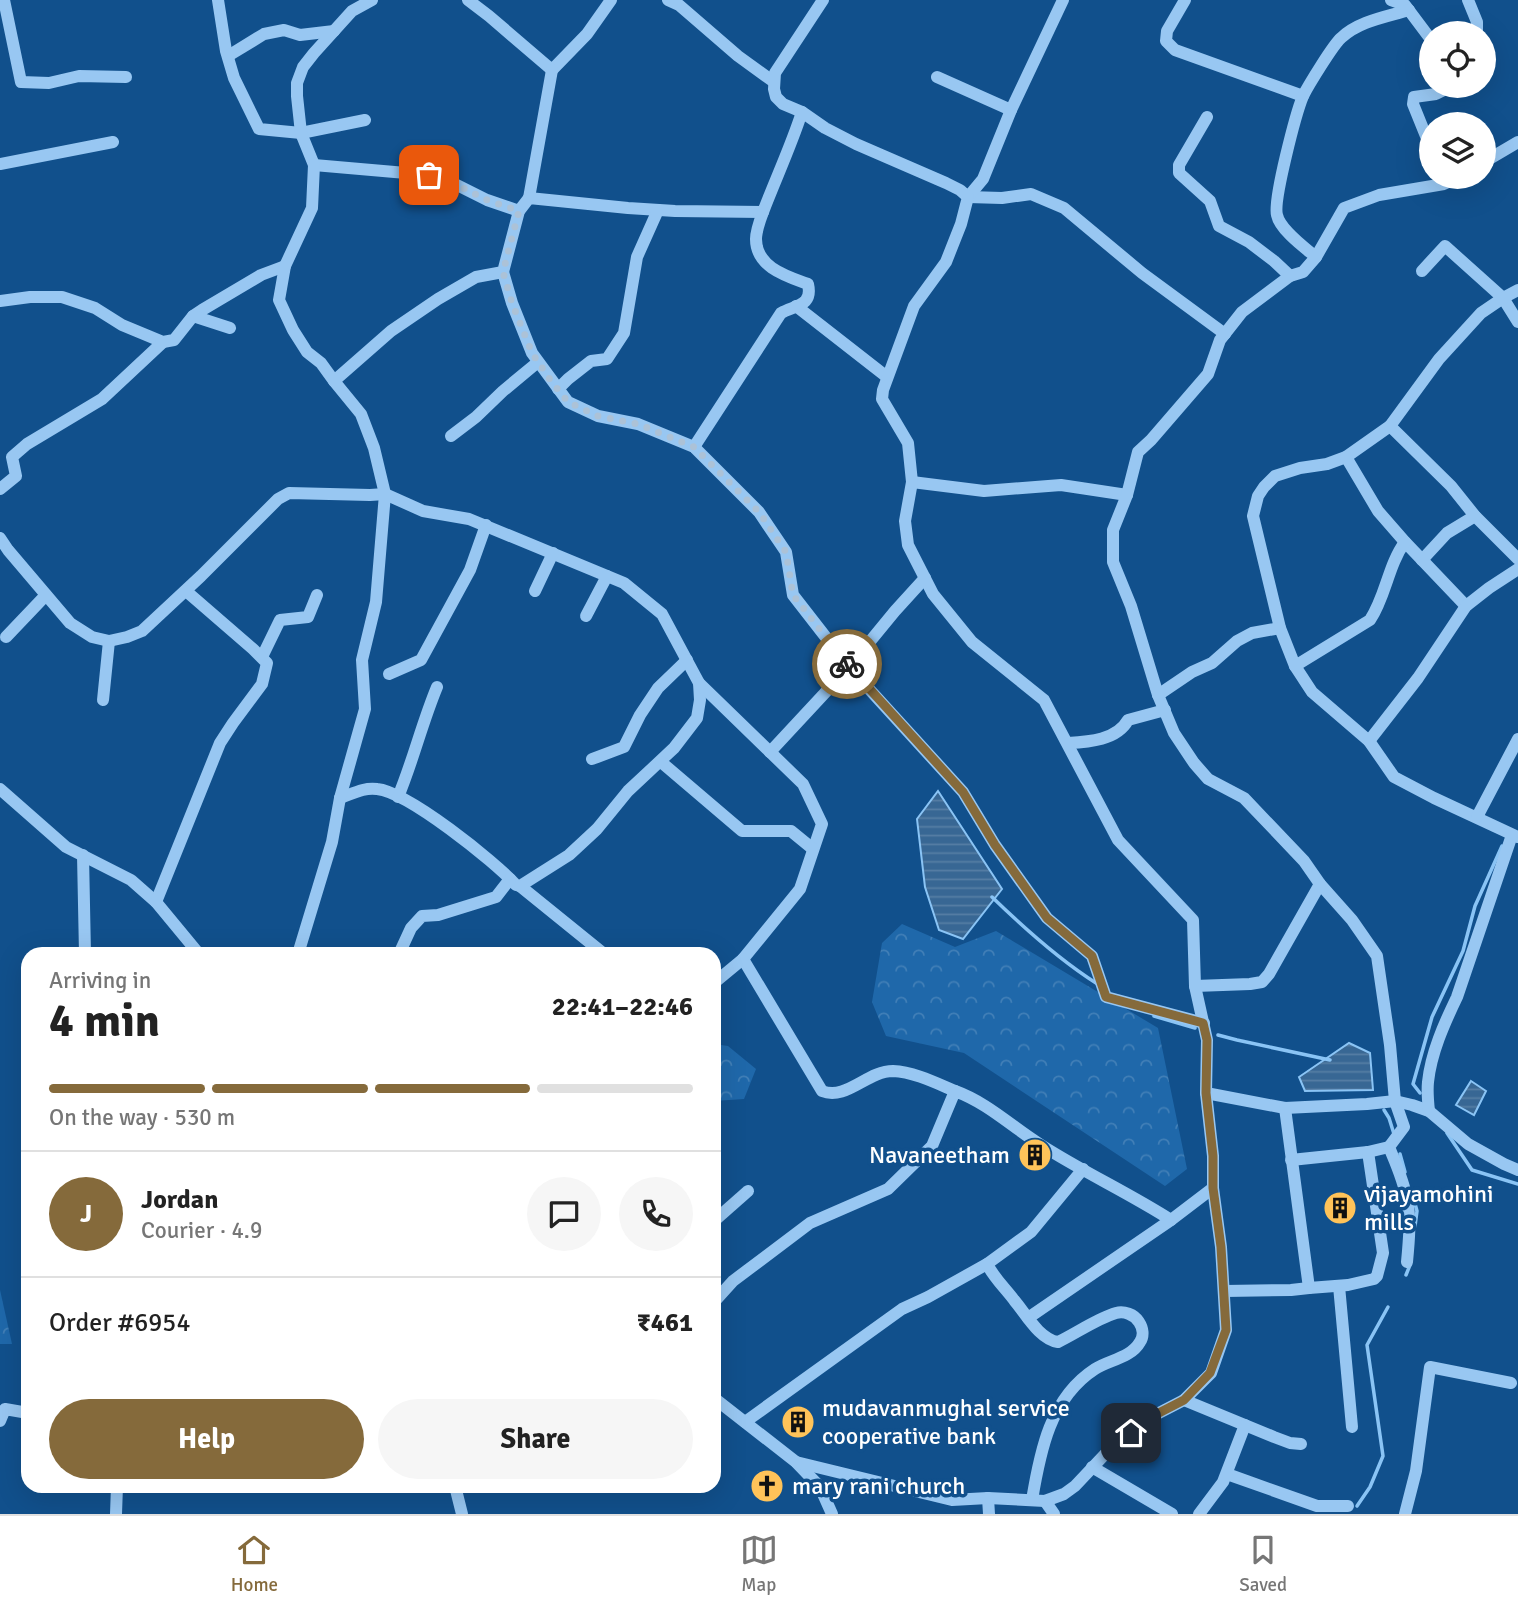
<!DOCTYPE html>
<meta charset="utf-8">
<style>
:root{--surface:#fff;--page:#f6f6f6;--text:#222;--muted:#767676;--line:#e0e0e0;--accent:#856a3b}
body{margin:0;font-family:Signika,sans-serif;background:var(--page);color:var(--text);height:100vh;display:flex;flex-direction:column;font-size:26px;white-space:nowrap}
*{box-sizing:border-box;margin:0}
p{font-size:23px;color:var(--muted)}
.icon{flex:none;width:38px;height:38px;fill:none;stroke:currentColor;stroke-width:2;stroke-linecap:round;stroke-linejoin:round}
.map{position:relative;flex:1;overflow:hidden}
.details{position:absolute;left:21px;top:947px;width:700px;height:546px;display:flex;flex-direction:column;background:var(--surface);border-radius:21px;box-shadow:0 7px 28px #0002}
.details>*{flex:none}
.controls{position:absolute;left:1419px;top:21px;display:grid;gap:14px}
.controls a{display:grid;place-items:center;width:77px;height:77px;border-radius:50%;background:var(--surface);box-shadow:0 7px 28px #0002;font-size:35px}
.pin{position:absolute;display:grid;place-items:center;width:60px;height:60px;color:#fff;margin:-30px;border-radius:14px;box-shadow:0 4px 10px #0006}
.courier{position:absolute;display:grid;place-items:center;width:70px;height:70px;margin:-35px;border:5px solid #856a3b;border-radius:50%;background:#fff;color:#222;box-shadow:0 2px 9px #0007}
.head em{font-style:normal;font-weight:800}
.head div{display:flex;flex-direction:column-reverse}
.head{display:flex;align-items:center;justify-content:space-between;height:119px;padding:0 28px}
h1{font-size:46px;font-weight:800;line-height:52px}
.bar{display:grid;grid-template-columns:repeat(4,1fr);gap:10px 7px;align-content:center;height:84px;padding:0 28px}
.bar i{height:9px;border-radius:5px;background:var(--line)}
.bar .selected{background:var(--accent)}
.bar p{grid-column:span 4}
.line{display:flex;align-items:center;gap:18px;padding:0 28px;border-top:2px solid var(--line)}
.line div{flex:1}
.round{display:grid;place-items:center;flex:none;width:74px;height:74px;border-radius:37px;background:var(--page)}
.primary-button{display:flex;gap:14px;margin-top:auto;padding:14px 28px}
.primary-button a{flex:1;height:80px;border-radius:42px;background:var(--accent);color:#fff;font-size:28px;font-weight:800;line-height:80px;text-align:center}
.primary-button a+a{background:var(--page);color:var(--text)}
.menu{display:flex;justify-content:space-around;align-items:center;height:98px;border-top:2px solid var(--line);background:var(--surface);font-size:19px;color:var(--muted)}
.menu a{display:grid;justify-items:center;gap:4px}
.menu .selected{color:var(--accent)}
.map>svg:first-child{display:block}
.forest{fill:url(#forest-crowns)}
.water{fill:url(#water-rules);stroke:#8ac4f5;stroke-width:2}
.lines{fill:none;stroke-linecap:round;stroke-linejoin:round}
.stream{stroke:#8ac4f5;stroke-width:3.5}
.minor{stroke:#98c7f2;stroke-width:12}
.done{stroke:#acc2d7;stroke-width:7;stroke-dasharray:0 12.6}
.route{stroke:#856a3b;stroke-width:9}
.labels{text-anchor:middle;stroke-width:7;stroke-linejoin:round;paint-order:stroke}
.poi-label{font-size:24px;fill:#fff;stroke:#11508c;text-anchor:start}
</style>
<div class="map">
<svg width="1518" height="1514" viewBox="0 0 1518 1514">
<defs>
<pattern id="forest-crowns" width="20" height="18" patternUnits="userSpaceOnUse" patternTransform="scale(1.75)"><rect width="20" height="18" fill="#1f68aa"/><path d="M2 6a3 3 0 1 1 6 0M12 15a3 3 0 1 1 6 0" fill="none" stroke="#417fb7"/></pattern>
<pattern id="water-rules" width="6" height="5" patternUnits="userSpaceOnUse" patternTransform="scale(1.75)"><rect width="6" height="5" fill="#386794"/><path d="M0 2.5h6" fill="none" stroke="#567ea4"/></pattern>
</defs>
<rect width="100%" height="100%" fill="#11508c"/>
<g class="forest">
<path d="M902,924L955,947L996,931L1158,1028L1187,1169L1165,1186L964,1053L886,1036L872,1002L882,943Z"/>
<path d="M714,1044L728,1046L756,1069L744,1099L714,1101Z"/>
<path d="M0,1290L12,1344H0Z"/>
</g>
<g class="water">
<path d="M938,791L1002,889L963,939L939,930L925,887L917,819Z"/>
<path d="M1349,1043L1370,1053L1373,1090L1305,1091L1299,1077Z"/>
<path d="M1471,1081L1486,1091L1474,1115L1456,1105Z"/>
</g>
<g class="lines">
<g class="stream">
<path d="M992,897C1024,928 1058,959 1096,983"/>
<path d="M1154,1016L1195,1028"/>
<path d="M1218,1035L1237,1040L1330,1060"/>
<path d="M1420,1093L1413,1084L1432,1017L1463,951L1475,906L1502,846"/>
<path d="M1384,1110L1389,1118L1394,1134"/>
<path d="M1447,1133L1472,1170L1518,1184"/>
<path d="M1400,1154L1405,1172"/>
<path d="M1411,1189L1417,1211L1415,1226"/>
<path d="M1406,1275L1410,1265"/>
<path d="M1357,1506L1370,1487L1383,1456L1367,1345L1388,1307"/>
</g>
<g class="minor">
<path d="M4,0L21,82L49,83L79,76L126,77"/>
<path d="M218,0L226,51L234,78L259,129L301,133L365,120"/>
<path d="M468,0L489,16L552,70L587,34L611,0"/>
<path d="M668,0L679,5L738,56L774,82"/>
<path d="M1185,0L1167,31L1166,41L1175,50L1303,96"/>
<path d="M1391,0L1405,5L1432,41"/>
<path d="M1468,0L1477,22V33"/>
<path d="M228,56L264,34L284,30L300,35L334,31"/>
<path d="M937,77L1011,110"/>
<path d="M1207,117L1179,165V173L1210,201L1219,226L1249,242L1274,261L1290,276"/>
<path d="M1432,151L1413,104L1414,97L1436,94L1444,90L1442,86"/>
<path d="M1484,162L1518,142"/>
<path d="M0,164L113,142"/>
<path d="M314,165L429,175L455,184L487,200L519,211"/>
<path d="M968,197L1002,198L1031,194L1064,208L1142,273L1225,334"/>
<path d="M968,197L983,179L1011,110L1063,0"/>
<path d="M529,198L552,70"/>
<path d="M1316,257C1305,248 1280,230 1277,215C1273,200 1296,113 1303,96C1308,86 1333,45 1341,38C1359,21 1386,17 1409,10"/>
<path d="M1422,271L1445,246L1503,298L1518,322"/>
<path d="M503,272L512,303L532,353L568,402L598,416L638,424L694,447L759,512L786,552L793,595L849,667L963,792L995,845L1047,918L1092,956L1106,997L1204,1023"/>
<path d="M1518,290L1503,298L1481,313L1439,359L1390,426L1346,457L1327,464L1300,468L1275,476L1264,487L1258,496L1253,516L1280,628L1295,666L1312,692L1369,741L1394,777L1434,798L1518,837"/>
<path d="M0,301L30,297H62L95,308L122,325L163,342L174,340L193,316L202,310L261,275L285,266"/>
<path d="M796,306L887,377"/>
<path d="M193,316L230,328"/>
<path d="M334,381L391,331L438,299L476,277L503,272L519,211L529,198L628,208L675,211L763,212C776,178 791,146 802,112"/>
<path d="M558,389L568,379L591,361L607,359L624,333L637,257L658,210"/>
<path d="M1390,426L1451,486L1475,516L1518,559"/>
<path d="M451,436L476,417L503,391L538,362"/>
<path d="M694,447L781,313C796,305 813,306 808,284C786,276 756,267 756,239C756,231 760,220 763,212"/>
<path d="M1346,457L1378,511L1405,542L1466,606"/>
<path d="M912,482L984,491L1061,485L1127,495"/>
<path d="M0,489L16,476L12,457L27,444L102,399L163,342"/>
<path d="M0,538L8,550L70,623L92,637L109,641L127,637L142,631L201,576L278,499L289,493L370,495L385,494L423,511L469,519L624,583L662,614L699,683L700,700L697,718L674,748L628,791L597,829L569,855L520,886L516,885C494,861 408,792 377,789C364,787 352,794 340,798"/>
<path d="M1422,560L1447,533L1475,516"/>
<path d="M535,591L553,553"/>
<path d="M586,616L607,576"/>
<path d="M6,637L46,595"/>
<path d="M262,657L280,620L308,617L317,595"/>
<path d="M1295,666L1370,620C1386,596 1388,565 1405,542"/>
<path d="M389,674L421,660L470,570L486,525"/>
<path d="M699,683L803,784L822,824L800,889L743,959L714,983"/>
<path d="M1158,695L1192,672L1212,663L1237,641L1252,633L1280,628"/>
<path d="M103,700L109,641"/>
<path d="M1369,741L1418,678L1466,606L1489,588L1518,569"/>
<path d="M1068,743C1089,742 1117,740 1128,720L1165,710"/>
<path d="M770,752L849,667L895,611L925,578"/>
<path d="M592,759L624,747L640,715L658,688L687,660"/>
<path d="M661,762L742,831H791L813,849"/>
<path d="M0,789L66,847L131,880L156,902L199,954"/>
<path d="M398,797C413,761 422,723 437,687"/>
<path d="M1477,817L1518,739"/>
<path d="M83,855L85,954"/>
<path d="M520,886L604,954"/>
<path d="M156,902L220,743L233,723L262,684L267,663L253,649L186,591"/>
<path d="M298,954L332,842L340,798L365,709L362,660L376,602L385,494L374,448L361,414L334,381L321,363L307,352L293,330L279,300L285,266L312,208L314,165L301,133L297,96V83L303,67L314,53L352,11L372,0"/>
<path d="M399,954L411,928L422,916L438,915L496,897L510,879"/>
<path d="M743,959L822,1091C846,1101 867,1071 893,1071C914,1072 936,1083 955,1091"/>
<path d="M1195,986L1250,984L1262,982L1269,974L1320,884"/>
<path d="M1206,1093L1285,1108L1367,1104L1395,1101L1412,1105L1429,1111L1468,1144L1504,1164L1518,1170"/>
<path d="M1429,1111C1428,1102 1427,1092 1428,1082C1431,1053 1444,1024 1457,997L1512,835"/>
<path d="M1291,1160L1368,1152L1389,1147"/>
<path d="M714,1221L748,1191"/>
<path d="M1407,1262C1409,1241 1411,1220 1407,1200C1404,1181 1396,1164 1389,1147L1404,1127L1395,1101L1390,1045L1377,956L1352,920L1320,884L1304,861L1244,798L1208,779L1194,763L1174,733L1158,695L1131,606L1113,562V530L1127,495L1138,452L1151,440L1208,374L1220,340L1242,312L1290,276L1303,272L1316,257L1344,208L1379,195L1444,184L1458,177"/>
<path d="M1339,1286L1352,1427"/>
<path d="M1309,1288L1348,1285L1374,1279L1377,1276L1383,1253L1368,1152"/>
<path d="M1225,1291L1291,1290L1309,1288L1285,1108"/>
<path d="M714,1302L733,1281L810,1223L888,1189L932,1146L955,1091C988,1103 1012,1127 1041,1145C1083,1172 1129,1193 1171,1220"/>
<path d="M1028,1318L1171,1220L1213,1188"/>
<path d="M714,1398L796,1462L820,1487L832,1514"/>
<path d="M1184,1400L1274,1437L1290,1443L1301,1444"/>
<path d="M0,1421L5,1409L28,1413"/>
<path d="M745,1422L902,1309L928,1297L987,1264"/>
<path d="M796,1462L952,1500L988,1498L1045,1501L1064,1494L1075,1486L1109,1450L1153,1416L1184,1400L1211,1373L1226,1330L1221,1247L1213,1188V1156L1206,1093L1207,1040L1195,986L1193,920L1118,840L1044,700L972,642L933,594L908,545L905,521L912,482L908,443L882,399L883,390L914,306L946,262L961,224L968,197L960,190L946,183L856,144L825,128L802,112L783,104L776,97L774,89L775,73L823,0"/>
<path d="M1092,1467L1172,1514"/>
<path d="M1227,1474L1317,1506H1348"/>
<path d="M455,1486L462,1514"/>
<path d="M988,1498L989,1514"/>
<path d="M1032,1500C1040,1452 1050,1398 1095,1369C1109,1360 1131,1358 1140,1342C1144,1336 1143,1328 1139,1322C1134,1314 1124,1311 1116,1313C1098,1318 1075,1334 1058,1342C1039,1339 1026,1314 1014,1300C1005,1288 994,1278 987,1264L1031,1232L1083,1169"/>
<path d="M1045,1501L1054,1514"/>
<path d="M116,1514L117,1486"/>
<path d="M1199,1514L1223,1482L1245,1425"/>
<path d="M1405,1514L1416,1471L1430,1367L1511,1383"/>
</g>
</g>
<g class="lines">
<path class="done" d="M429,175L455,184L487,200L519,211L503,272L512,303L532,353L551,381L568,402L598,416L638,424L694,447L759,512L786,552L793,595L847,664"/>
<path class="route" d="M847,664L963,792L995,845L1047,918L1092,956L1106,997L1203,1023L1207,1040L1206,1093L1213,1156V1188L1221,1247L1226,1330L1210,1373L1184,1400L1153,1416L1131,1433"/>
</g>
<defs>
<symbol id="building-disc" viewBox="-11 -11 22 22"><circle r="9.5" fill="#ffc359" stroke="#11508c"/><path d="M-4-6H4V6H1V3H-1V6H-4ZM-2.5-4.3h1.7v1.8h-1.7ZM.8-4.3h1.7v1.8H.8ZM-2.5-1h1.7V.8h-1.7ZM.8-1h1.7V.8H.8Z" fill="#111"/></symbol>
<symbol id="church-disc" viewBox="-11 -11 22 22"><circle r="9.5" fill="#ffc359" stroke="#11508c"/><path d="M-1.2-6h2.4v3.5h3.3v2.4h-3.3V6h-2.4V-.1h-3.3v-2.4h3.3Z" fill="#111"/></symbol>
</defs>
<g fill-rule="evenodd">
<use href="#building-disc" x="1016" y="1136" width="38" height="38"/>
<use href="#building-disc" x="1321" y="1189" width="38" height="38"/>
<use href="#building-disc" x="779" y="1403" width="38" height="38"/>
<use href="#church-disc" x="748" y="1467" width="38" height="38"/>
</g>
<g class="labels">
<g class="poi-label">
<text x="1010" y="1163" text-anchor="end">Navaneetham</text>
<text x="1364" y="1202">vijayamohini<tspan x="1364" dy="28">mills</tspan></text>
<text x="822" y="1416">mudavanmughal service<tspan x="822" dy="28">cooperative bank</tspan></text>
<text x="792" y="1494">mary rani church</text>
</g>
</g>
</svg>
<div class="controls">
<a><svg class="icon" aria-label="locate" viewBox="0 0 24 24"><circle cx="12" cy="12" r="6"/><path d="M12 2v4M12 18v4M2 12h4M18 12h4"/></svg></a>
<a><svg class="icon" aria-label="layers" viewBox="0 0 24 24"><path d="M12 4l9 5-9 5-9-5zM3 14l9 5 9-5"/></svg></a>
</div>
<div class="pin" style="left:429px;top:175px;background:#ea580c"><svg class="icon" aria-label="bag" viewBox="0 0 24 24"><path d="M5 8h14l-1 12H6zM9 8a3 3 0 0 1 6 0"/></svg></div>
<div class="pin" style="left:1131px;top:1433px;background:#1f2937"><svg class="icon" aria-label="home" viewBox="0 0 24 24"><path d="M3 11l9-7 9 7M6 9v11h12V9"/></svg></div>
<div class="courier" style="left:847px;top:664px"><svg class="icon" aria-label="bike" viewBox="0 0 24 24"><circle cx="6" cy="16" r="4"/><circle cx="18" cy="16" r="4"/><path d="M6 16l4-8h5l3 8M10 8l3 8H6M13 5h3"/></svg></div>
<section class="details">
<div class="head"><div><h1>4 min</h1><p>Arriving in</p></div><em>22:41–22:46</em></div>
<div class="bar"><i class="selected"></i><i class="selected"></i><i class="selected"></i><i></i><p>On the way · 530 m</p></div>
<div class="line" style="height:126px"><b class="round" style="background:var(--accent);color:#fff">J</b><div><b>Jordan</b><p>Courier · 4.9</p></div><a class="round"><svg class="icon" aria-label="chat" viewBox="0 0 24 24"><path d="M4 5h16v11H9l-5 4z"/></svg></a><a class="round"><svg class="icon" aria-label="phone" viewBox="0 0 24 24"><path d="M5 4h4l2 5-3 2q2 4 5 5l2-3 5 2v4C11 20 4 13 5 4z"/></svg></a></div>
<div class="line" style="height:91px"><div>Order #6954</div><b>₹461</b></div>
<div class="primary-button"><a>Help</a><a>Share</a></div>
</section>
</div>
<nav class="menu">
<a class="selected"><svg class="icon" aria-label="home" viewBox="0 0 24 24"><path d="M3 11l9-7 9 7M6 9v11h12V9"/></svg>Home</a>
<a><svg class="icon" aria-label="map" viewBox="0 0 24 24"><path d="M3 6l6-2 6 2 6-2v14l-6 2-6-2-6 2zM9 4v14M15 6v14"/></svg>Map</a>
<a><svg class="icon" aria-label="saved" viewBox="0 0 24 24"><path d="M7 4h10v16l-5-4-5 4z"/></svg>Saved</a>
</nav>
